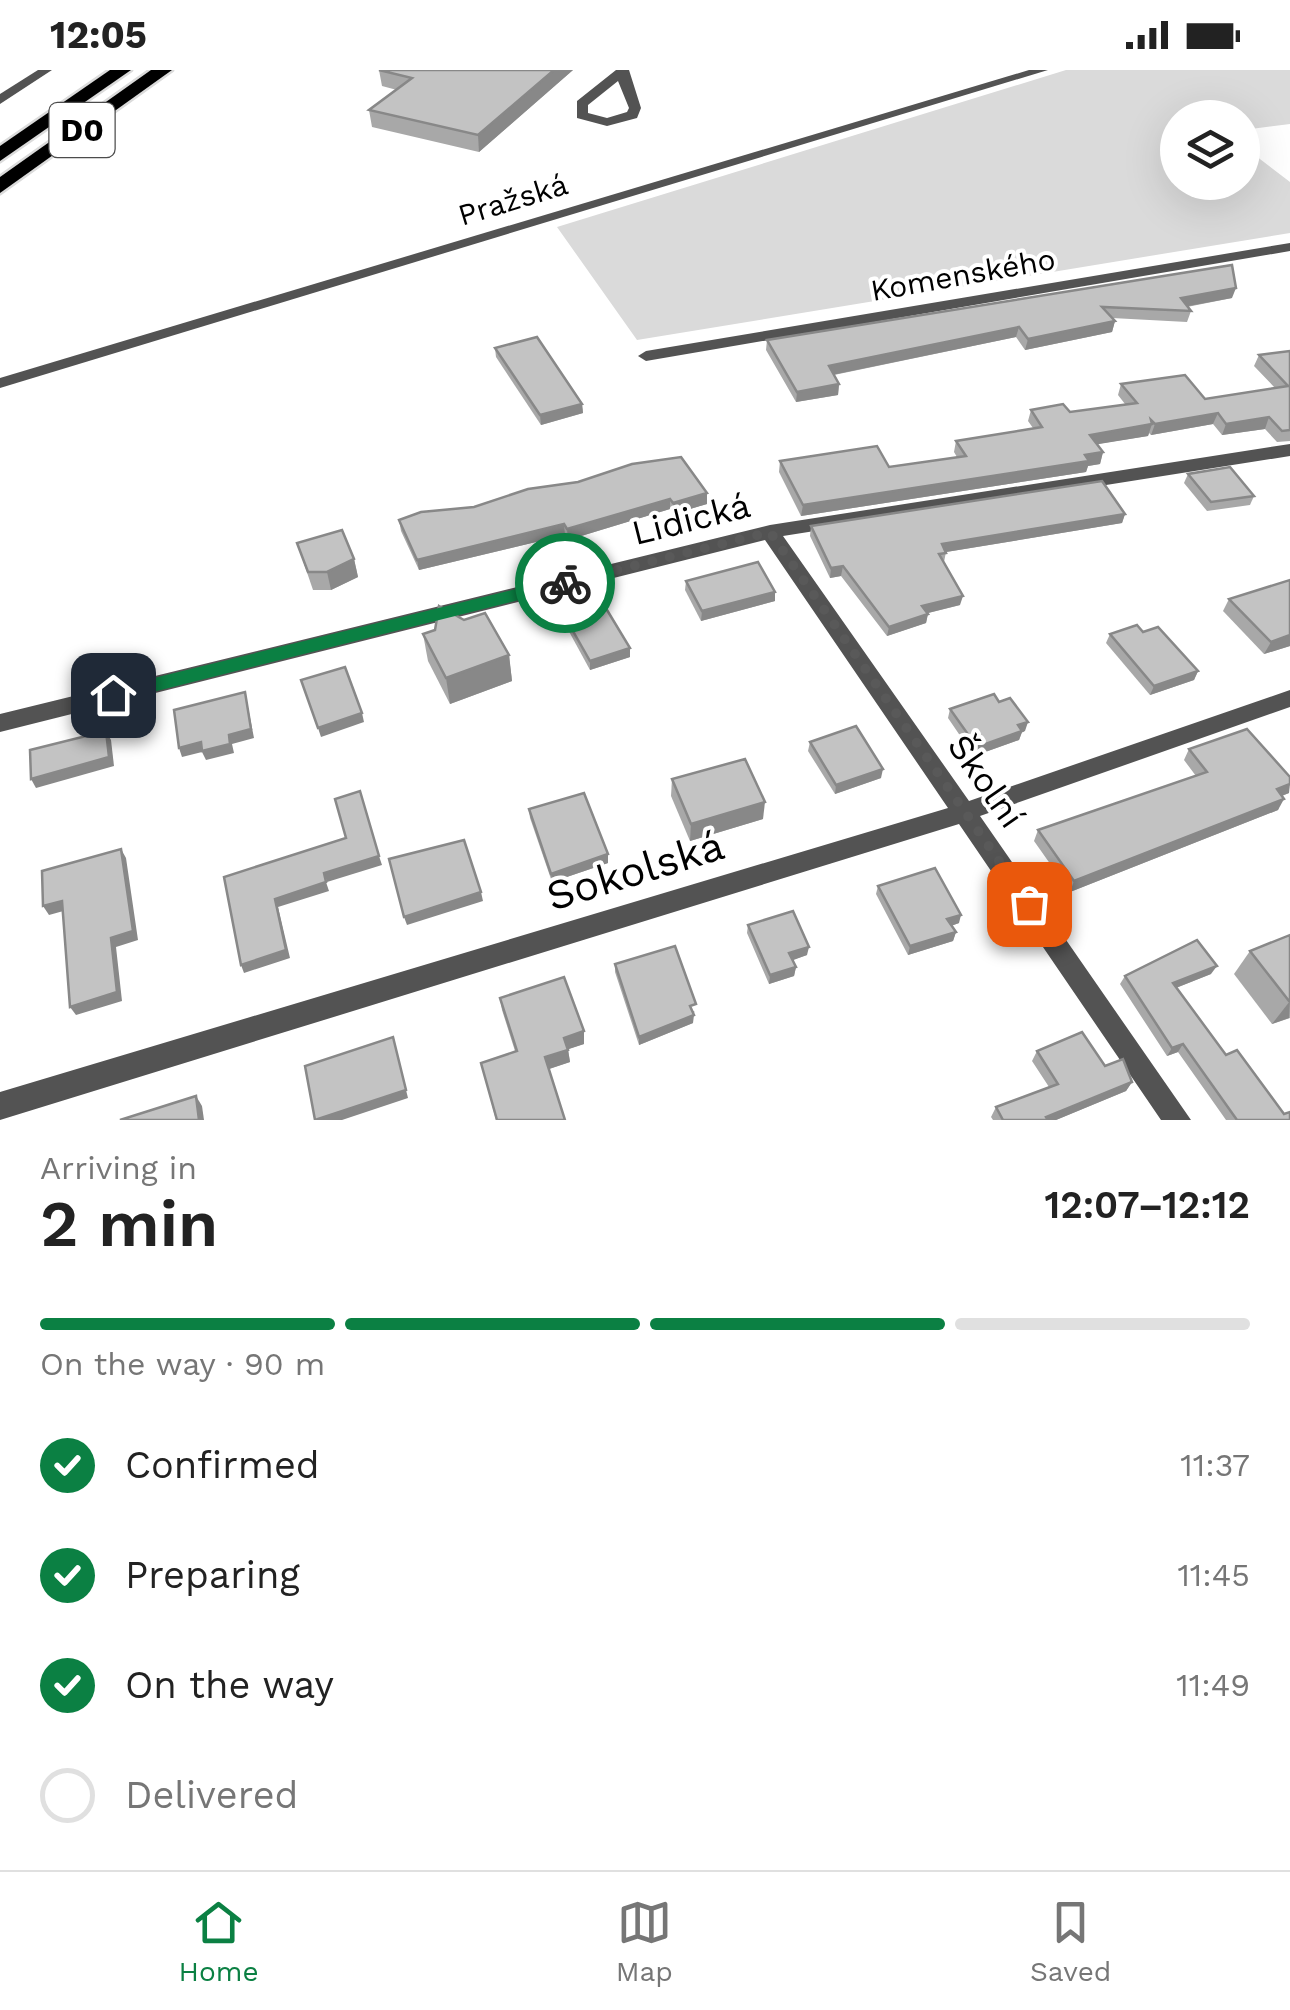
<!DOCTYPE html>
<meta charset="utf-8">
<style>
:root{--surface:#fff;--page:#f6f6f6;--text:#222;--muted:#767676;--line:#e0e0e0;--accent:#0b8043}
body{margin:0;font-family:"Work Sans",sans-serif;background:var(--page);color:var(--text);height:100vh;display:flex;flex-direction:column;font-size:38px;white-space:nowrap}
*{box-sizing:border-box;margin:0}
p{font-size:32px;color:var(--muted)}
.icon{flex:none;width:55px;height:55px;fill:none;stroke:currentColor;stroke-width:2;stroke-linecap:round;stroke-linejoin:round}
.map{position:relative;height:1050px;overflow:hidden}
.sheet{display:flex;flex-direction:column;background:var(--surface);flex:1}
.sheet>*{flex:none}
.tools{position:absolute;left:1160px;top:30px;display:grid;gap:20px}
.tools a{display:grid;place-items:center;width:100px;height:100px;border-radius:50%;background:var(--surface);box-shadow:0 10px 40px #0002;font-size:50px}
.pin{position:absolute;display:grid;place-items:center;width:85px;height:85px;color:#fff;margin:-42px;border-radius:20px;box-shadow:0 5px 15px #0006}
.courier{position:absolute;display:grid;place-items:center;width:100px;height:100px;margin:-50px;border:8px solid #0b8043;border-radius:50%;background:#fff;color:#222;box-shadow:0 2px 12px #0007}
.head em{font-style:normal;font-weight:600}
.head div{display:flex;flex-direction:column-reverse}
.head{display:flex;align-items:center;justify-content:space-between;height:170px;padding:0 40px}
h1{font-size:65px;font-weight:600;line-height:75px}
.bar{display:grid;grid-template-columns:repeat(4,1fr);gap:15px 10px;align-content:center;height:120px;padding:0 40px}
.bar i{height:12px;border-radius:8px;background:var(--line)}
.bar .on{background:var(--accent)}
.bar p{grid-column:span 4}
ol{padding:0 40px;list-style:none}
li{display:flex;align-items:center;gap:30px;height:110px}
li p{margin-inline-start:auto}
li .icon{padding:10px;border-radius:50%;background:var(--accent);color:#fff;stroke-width:4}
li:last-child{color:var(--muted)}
li i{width:55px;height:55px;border:5px solid var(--line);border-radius:50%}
.status{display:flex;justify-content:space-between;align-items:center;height:70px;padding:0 50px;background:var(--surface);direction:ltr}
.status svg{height:28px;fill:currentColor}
.menu{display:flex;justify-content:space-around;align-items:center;height:140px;border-top:2px solid var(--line);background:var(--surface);font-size:28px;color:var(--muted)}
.menu a{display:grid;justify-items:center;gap:5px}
.menu .on{color:var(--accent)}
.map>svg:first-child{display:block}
.green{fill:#dadada}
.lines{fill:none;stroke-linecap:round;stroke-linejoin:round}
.motorway-casing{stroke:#dbdbdb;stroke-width:5}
.minor{fill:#535353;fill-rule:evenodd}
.motorway{fill:#000;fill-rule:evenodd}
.wall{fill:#a8a8a8}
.shaded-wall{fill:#888}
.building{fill:#c3c3c3;stroke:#888;stroke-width:2.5}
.route{fill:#0b8043}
.done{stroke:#595959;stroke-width:10;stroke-dasharray:0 18}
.labels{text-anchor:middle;stroke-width:8;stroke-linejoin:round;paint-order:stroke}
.far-street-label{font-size:30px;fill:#000;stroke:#fff}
.shield{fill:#fff;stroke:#4c4c4c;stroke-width:2.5}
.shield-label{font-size:32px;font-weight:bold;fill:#000}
.street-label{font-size:35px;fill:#000;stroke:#fff}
.near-street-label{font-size:42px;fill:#000;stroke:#fff}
</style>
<div class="status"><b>12:05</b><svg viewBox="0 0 49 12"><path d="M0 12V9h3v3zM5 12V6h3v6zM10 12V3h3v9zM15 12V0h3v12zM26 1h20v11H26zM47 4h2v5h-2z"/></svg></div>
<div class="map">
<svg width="1290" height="1050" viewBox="0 0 1290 1050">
<rect width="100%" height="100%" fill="#fff"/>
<path class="green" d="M1066,0H1290V54L1243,60L1242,48H1178V112H1242L1243,76L1290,112V163L637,270L557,157Z"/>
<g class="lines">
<defs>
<g id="motorway">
<path d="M110,0H131L0,91V76Z"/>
<path d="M151,0H172L0,123V107Z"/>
</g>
</defs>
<use href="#motorway" class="motorway-casing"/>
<g class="minor">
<path d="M38,0H52L0,34V24Z"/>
<path d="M616,0H629L641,38L637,48L607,56L577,48V31ZM618,11L629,38L627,42L607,48L588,43V35Z"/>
<path d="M1029,0H1048L0,318V308Z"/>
<path d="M1290,173V181L646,291L638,286L646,281Z"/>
<path d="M1290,374V386L783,466L969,731L1290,620V637L980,746L1191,1050H1161L959,754L0,1050V1022L948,738L765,470L0,662V644L770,455Z"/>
</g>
<use href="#motorway" class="motorway"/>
</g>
<g class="wall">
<path d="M379,0H573L479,82L372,57L369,40L397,20L382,16Z"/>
<path d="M1232,195V228L1187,237L1191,241L1187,252L1112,248L1115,251L1112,262L1025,280L1016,267L834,305L839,314L838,325L796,332L766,280L767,270Z"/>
<path d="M495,278L582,334L583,343L541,355L496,287Z"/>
<path d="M1290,281V371L1277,372L1265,359L1222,365L1213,354L1151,365L1149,363L1148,366L1097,374L1103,382L1100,394L1088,396L1086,402L801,446L779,402L780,391L889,397L957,387L954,382L956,371L1033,358L1028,351L1031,340L1070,342L1125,334L1118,325L1121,314L1205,329L1275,318L1254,296L1259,285Z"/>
<path d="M1188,404L1254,426L1250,435L1207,441L1184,413Z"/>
<path d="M707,423V434L673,444L670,439L568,470L565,465L419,500L401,461L399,450L474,437Z"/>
<path d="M1125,444L1122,453L946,482L944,492L960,535L928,543L926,553L887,566L841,506L830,508L810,466L811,456Z"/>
<path d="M297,473L354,489L358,507L331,520H313Z"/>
<path d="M1290,510V576L1264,584L1223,541L1229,529Z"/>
<path d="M686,511L775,531L701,551L685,520Z"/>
<path d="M565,547L630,578V587L590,600L566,556Z"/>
<path d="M464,550L509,585L512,611L450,634L428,591L423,564Z"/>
<path d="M1143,562L1198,601L1194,610L1150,625L1106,573L1110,564Z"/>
<path d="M999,632L1025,661L1022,662L1019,670L974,686L948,648L950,639Z"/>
<path d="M810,672L881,708L835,724L808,681Z"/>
<path d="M1189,679L1289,723L1282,726L1278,740L1070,822L1034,771L1038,760L1196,706L1184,690Z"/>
<path d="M672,709L763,749L690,771L671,726Z"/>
<path d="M529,739L608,793L552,812L530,748Z"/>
<path d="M878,816L959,853L951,856L956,862L953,871L908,885L876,824Z"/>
<path d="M748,855L807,885L792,890L796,897L794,906L769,914L747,863Z"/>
<path d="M1290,865V948L1272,954L1234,904L1250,881Z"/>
<path d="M615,894L695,942L693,943V953L639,975L615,902Z"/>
<path d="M1211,904L1176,918L1226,985L1290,1050H1226L1178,982L1167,986L1120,914L1125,906Z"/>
<path d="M500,928L584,974L568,979L570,992L549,999L565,1050H496L481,993L515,981L502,940Z"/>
<path d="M1037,981L1105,996L1132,1012L1126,1021L1056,1050H993L991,1047L996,1037L1049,1017L1032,991Z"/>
</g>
<g class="shaded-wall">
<path d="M554,0H573L479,82L478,65Z"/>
<path d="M1236,218L1232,228L1178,238L1181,228Z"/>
<path d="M1115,251L1112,262L1025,280L1028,269Z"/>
<path d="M1019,257L1016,267L827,306L829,296Z"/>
<path d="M839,314L838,325L796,332L797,322Z"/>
<path d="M582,334L583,343L541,355L540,345Z"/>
<path d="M1218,343L1213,354L1151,365L1155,354Z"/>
<path d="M1269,347L1265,359L1222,365L1226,354Z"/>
<path d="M1152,354L1148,366L1087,376L1090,365Z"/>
<path d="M1103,382L1100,394L1088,396L1086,402L801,446L803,435Z"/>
<path d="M707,423V434L673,444V433Z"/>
<path d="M670,429V439L568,470L567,459Z"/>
<path d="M1125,444L1122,453L940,483L942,474Z"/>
<path d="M564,454L565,465L419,500L417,490Z"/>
<path d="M354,489L358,507L331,520L327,502Z"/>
<path d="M843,496L841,506L830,508L831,498Z"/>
<path d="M775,522V531L701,551L702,541Z"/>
<path d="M963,526L960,535L920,545L922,536Z"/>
<path d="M928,544L926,553L887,566L889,557Z"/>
<path d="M1290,565V576L1264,584L1271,572Z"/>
<path d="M630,578V587L590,600V591Z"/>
<path d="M509,585L512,611L450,634L446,608Z"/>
<path d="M1198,601L1194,610L1150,625L1154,616Z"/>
<path d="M245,622L254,668L232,674L234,683L206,690L202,682L182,687L179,678L229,665Z"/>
<path d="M362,643L364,652L321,667L318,658Z"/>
<path d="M1028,652L1025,661L1022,662L1019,670L974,686L977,677L1018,655Z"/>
<path d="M106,661L111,670L114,696L36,718L31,709Z"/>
<path d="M883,699L881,708L835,724L836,715Z"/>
<path d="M1290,714L1289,723L1270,730L1277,719Z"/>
<path d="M1284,729L1278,740L1070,822L1074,811Z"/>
<path d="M765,732L763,749L690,771L691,754Z"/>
<path d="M121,779L126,788L138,870L116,877L122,931L76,945L70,937L111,868Z"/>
<path d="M608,784V793L552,812L551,804Z"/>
<path d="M379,786L382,795L327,812L324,803Z"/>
<path d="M326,812L329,821L278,837L290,888L244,903L241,895L275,829Z"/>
<path d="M481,822L483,831L407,855L404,847Z"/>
<path d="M62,831L67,840L49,845L43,836Z"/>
<path d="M961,845L959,853L945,858L947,849Z"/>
<path d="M956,862L953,871L908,885L910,876Z"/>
<path d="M809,877L807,885L788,892L789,883Z"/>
<path d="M1217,896L1211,904L1168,921L1173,913Z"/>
<path d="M796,897L794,906L769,914L770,905Z"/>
<path d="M1290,931L1289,948L1272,954Z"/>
<path d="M694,945L693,953L639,975V967Z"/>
<path d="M584,961V974L566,980L564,968Z"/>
<path d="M393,967L408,1028L342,1050H317Z"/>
<path d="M1183,974L1178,982L1167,986L1172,978Z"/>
<path d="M568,980L570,992L546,1000L545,987Z"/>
<path d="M1132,1012L1126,1021L1056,1050H1044L1046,1047Z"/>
<path d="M196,1026L202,1036L204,1050H199Z"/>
</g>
<g class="building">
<path d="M379,0H554L478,65L369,40L412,8Z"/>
<path d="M1232,195L1236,218L1181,228L1191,241L1102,237L1115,251L1028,269L1019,257L829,296L839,314L797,322L767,270Z"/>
<path d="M537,267L582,334L540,345L495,278Z"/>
<path d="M1290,281V360L1282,361L1269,347L1226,354L1218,343L1155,354L1151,350L1152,354L1090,365L1103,382L1085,385L1089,391L803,435L780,391L877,376L889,397L966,386L956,371L1042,357L1031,340L1063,334L1070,342L1137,333L1121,314L1185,305L1205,329L1288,316L1259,285Z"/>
<path d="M681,387L707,423L673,433L670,429L567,459L564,454L417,490L399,450L421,442L474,437L528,419L578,412L632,394Z"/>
<path d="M1230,397L1254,426L1211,432L1188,404Z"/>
<path d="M1102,411L1125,444L942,474L946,483L939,484L963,526L922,536L928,544L889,557L843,496L831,498L811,456Z"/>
<path d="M342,460L354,489L327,502H308L297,473Z"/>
<path d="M758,492L775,522L702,541L686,511Z"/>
<path d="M1290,510V565L1271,572L1229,529Z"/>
<path d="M604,535L630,578L590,591L565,547Z"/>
<path d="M439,536L464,550L485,543L509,585L446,608L423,564L435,560Z"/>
<path d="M1137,555L1143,562L1158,557L1198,601L1154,616L1110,564Z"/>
<path d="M345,597L362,643L318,658L301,610Z"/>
<path d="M245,622L251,659L229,665L230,674L202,681L201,672L179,678L174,640Z"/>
<path d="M994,624L999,632L1010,628L1028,652L1018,655L1022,661L977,677L950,639Z"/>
<path d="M856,656L883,699L836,715L810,672Z"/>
<path d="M1247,659L1290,707V714L1277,719L1284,729L1074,811L1038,760L1207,702L1189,679Z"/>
<path d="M106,661L109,687L31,709L30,680Z"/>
<path d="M745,689L765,732L691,754L672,709Z"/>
<path d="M360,721L379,786L324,803L326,812L275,829L286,880L241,895L224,807L346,768L335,729Z"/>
<path d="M584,723L608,784L551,804L529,739Z"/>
<path d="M464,770L481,822L404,847L389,789Z"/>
<path d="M121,779L133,861L111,868L117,922L70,937L62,831L43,836L42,801Z"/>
<path d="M935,798L961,845L947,849L956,862L910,876L878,816Z"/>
<path d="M793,841L809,877L789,883L796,897L770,905L748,855Z"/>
<path d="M1290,865V931H1289L1250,881Z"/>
<path d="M1197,870L1217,896L1173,913L1226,985L1237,980L1284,1044L1290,1042V1050H1237L1183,974L1172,978L1125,906Z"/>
<path d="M675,876L696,934L690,936L694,945L639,967L615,894Z"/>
<path d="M564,907L584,961L564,968L568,980L545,987L565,1050H497L481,993L517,981L500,928Z"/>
<path d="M1082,962L1105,996L1123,989L1132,1012L1046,1047L1048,1050H1003L996,1037L1058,1014L1037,981Z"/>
<path d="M393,967L406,1020L315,1050L305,996Z"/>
<path d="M196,1026L199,1050H120Z"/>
</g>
<path class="route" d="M565,507L573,513L571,517L113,632L104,625L113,618Z"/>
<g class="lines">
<path class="done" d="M565,513L770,462L1029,834"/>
</g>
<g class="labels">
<g class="far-street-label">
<text transform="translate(513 130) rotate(-17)" y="10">Pražská</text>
<text transform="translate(963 205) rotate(-10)" y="10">Komenského</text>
</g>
<rect class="shield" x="49.5" y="33" width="65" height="54" rx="8"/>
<g class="shield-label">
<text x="82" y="71">D0</text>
</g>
<g class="street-label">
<text transform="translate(691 449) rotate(-14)" y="12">Lidická</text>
<text transform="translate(986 711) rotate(55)" y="12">Školní</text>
</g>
<g class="near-street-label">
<text transform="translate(635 800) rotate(-17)" y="15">Sokolská</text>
</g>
</g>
</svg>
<div class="tools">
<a><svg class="icon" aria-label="layers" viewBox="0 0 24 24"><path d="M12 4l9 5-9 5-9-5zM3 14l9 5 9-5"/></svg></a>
</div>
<div class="pin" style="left:1029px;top:834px;background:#ea580c"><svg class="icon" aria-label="bag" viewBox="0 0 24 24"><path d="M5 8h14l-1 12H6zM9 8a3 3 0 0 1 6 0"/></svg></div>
<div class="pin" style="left:113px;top:625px;background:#1f2937"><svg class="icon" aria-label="home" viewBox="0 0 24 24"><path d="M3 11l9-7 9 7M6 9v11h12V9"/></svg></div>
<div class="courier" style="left:565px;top:513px"><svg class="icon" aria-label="bike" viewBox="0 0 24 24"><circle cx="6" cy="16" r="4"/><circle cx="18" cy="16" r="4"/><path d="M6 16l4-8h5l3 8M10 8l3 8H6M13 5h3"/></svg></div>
</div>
<section class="sheet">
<div class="head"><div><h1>2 min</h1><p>Arriving in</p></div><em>12:07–12:12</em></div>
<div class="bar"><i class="on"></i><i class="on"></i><i class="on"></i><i></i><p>On the way · 90 m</p></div>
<ol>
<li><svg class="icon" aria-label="check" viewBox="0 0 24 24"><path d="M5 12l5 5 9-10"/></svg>Confirmed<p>11:37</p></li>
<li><svg class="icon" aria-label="check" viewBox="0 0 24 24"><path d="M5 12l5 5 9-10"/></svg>Preparing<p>11:45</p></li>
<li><svg class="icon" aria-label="check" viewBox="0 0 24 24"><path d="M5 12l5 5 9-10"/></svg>On the way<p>11:49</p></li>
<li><i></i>Delivered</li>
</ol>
</section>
<nav class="menu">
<a class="on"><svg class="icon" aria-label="home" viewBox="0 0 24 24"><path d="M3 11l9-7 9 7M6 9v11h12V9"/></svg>Home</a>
<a><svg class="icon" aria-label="map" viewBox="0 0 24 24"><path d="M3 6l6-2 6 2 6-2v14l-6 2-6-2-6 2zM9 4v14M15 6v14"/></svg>Map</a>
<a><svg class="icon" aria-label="saved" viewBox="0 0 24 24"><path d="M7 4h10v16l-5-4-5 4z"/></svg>Saved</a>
</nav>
